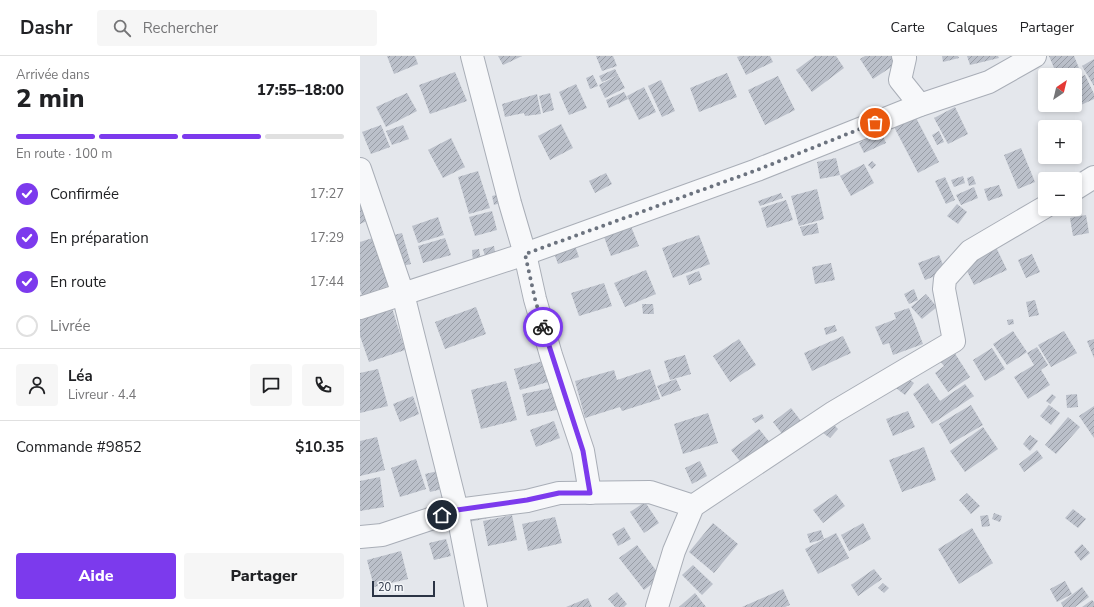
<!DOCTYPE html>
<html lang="fr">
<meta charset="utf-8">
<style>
:root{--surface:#fff;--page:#f6f6f6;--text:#202124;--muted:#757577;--line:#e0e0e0;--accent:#7c3aed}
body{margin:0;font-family:"Nunito Sans",sans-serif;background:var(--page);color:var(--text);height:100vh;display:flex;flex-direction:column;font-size:15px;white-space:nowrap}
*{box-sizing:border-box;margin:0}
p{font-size:13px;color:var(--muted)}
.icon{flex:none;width:22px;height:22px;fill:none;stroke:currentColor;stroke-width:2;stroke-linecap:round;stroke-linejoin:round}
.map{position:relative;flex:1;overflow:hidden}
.side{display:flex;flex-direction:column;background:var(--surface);width:360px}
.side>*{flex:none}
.needle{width:26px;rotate:35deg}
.controls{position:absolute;left:678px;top:12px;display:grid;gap:8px}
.controls a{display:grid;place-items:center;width:44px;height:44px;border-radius:4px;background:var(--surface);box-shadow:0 2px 6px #0003;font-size:20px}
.scale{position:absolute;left:12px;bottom:10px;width:63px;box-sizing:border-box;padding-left:4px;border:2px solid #2b3445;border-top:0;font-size:11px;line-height:14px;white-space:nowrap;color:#2b3445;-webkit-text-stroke:3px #f4f6f9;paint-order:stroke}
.pin{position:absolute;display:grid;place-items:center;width:34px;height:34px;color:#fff;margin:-17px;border:2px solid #fff;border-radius:50%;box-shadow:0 1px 4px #0007}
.courier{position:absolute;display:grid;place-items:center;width:40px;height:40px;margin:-20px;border:3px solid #7c3aed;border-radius:50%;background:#fff;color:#222;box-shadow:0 1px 5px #0007}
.head em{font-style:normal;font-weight:800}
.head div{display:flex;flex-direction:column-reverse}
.head{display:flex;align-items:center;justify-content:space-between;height:68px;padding:0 16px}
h1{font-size:26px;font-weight:800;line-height:30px}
.bar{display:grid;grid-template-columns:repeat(4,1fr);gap:6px 4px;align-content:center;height:48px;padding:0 16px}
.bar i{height:5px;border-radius:3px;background:var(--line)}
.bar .on{background:var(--accent)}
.bar p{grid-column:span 4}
.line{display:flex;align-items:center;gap:10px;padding:0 16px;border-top:1px solid var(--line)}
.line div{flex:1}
.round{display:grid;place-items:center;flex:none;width:42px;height:42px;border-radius:4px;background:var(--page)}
ol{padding:0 16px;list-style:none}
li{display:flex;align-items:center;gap:12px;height:44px}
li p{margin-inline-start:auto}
li .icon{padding:4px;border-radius:50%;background:var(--accent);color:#fff;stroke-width:4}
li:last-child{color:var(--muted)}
li i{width:22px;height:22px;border:2px solid var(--line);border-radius:50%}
.button{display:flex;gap:8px;margin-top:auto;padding:8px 16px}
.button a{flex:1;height:46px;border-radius:4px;background:var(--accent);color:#fff;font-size:16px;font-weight:800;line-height:46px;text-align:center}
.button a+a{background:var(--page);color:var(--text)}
header{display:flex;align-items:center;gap:24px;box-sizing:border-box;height:56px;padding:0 20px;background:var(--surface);border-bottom:1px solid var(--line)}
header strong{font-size:19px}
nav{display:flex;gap:22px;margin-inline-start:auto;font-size:14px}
.search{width:280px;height:36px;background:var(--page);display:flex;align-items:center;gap:10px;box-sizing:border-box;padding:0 14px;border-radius:4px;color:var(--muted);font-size:15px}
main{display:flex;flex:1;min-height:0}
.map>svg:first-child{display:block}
.building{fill:url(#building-hatch)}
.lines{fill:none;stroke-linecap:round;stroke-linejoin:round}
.minor-casing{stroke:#a9aeb7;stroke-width:24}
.minor{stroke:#f7f8fa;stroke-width:22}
.done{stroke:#6c737f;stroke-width:4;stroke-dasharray:0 7.2}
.route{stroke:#7c3aed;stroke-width:5}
</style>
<header>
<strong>Dashr</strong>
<div class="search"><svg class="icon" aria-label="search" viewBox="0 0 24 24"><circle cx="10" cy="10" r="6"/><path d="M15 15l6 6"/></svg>Rechercher</div>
<nav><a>Carte</a><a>Calques</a><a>Partager</a></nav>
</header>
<main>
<section class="side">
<div class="head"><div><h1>2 min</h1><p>Arrivée dans</p></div><em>17:55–18:00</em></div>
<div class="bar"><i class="on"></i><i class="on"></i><i class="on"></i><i></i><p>En route · 100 m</p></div>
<ol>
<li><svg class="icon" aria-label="check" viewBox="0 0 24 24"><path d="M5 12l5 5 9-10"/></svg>Confirmée<p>17:27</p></li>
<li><svg class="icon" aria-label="check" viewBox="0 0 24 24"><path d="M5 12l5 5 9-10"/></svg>En préparation<p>17:29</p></li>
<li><svg class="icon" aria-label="check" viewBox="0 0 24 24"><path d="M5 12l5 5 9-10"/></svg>En route<p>17:44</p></li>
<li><i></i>Livrée</li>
</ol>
<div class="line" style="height:72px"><a class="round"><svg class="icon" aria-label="person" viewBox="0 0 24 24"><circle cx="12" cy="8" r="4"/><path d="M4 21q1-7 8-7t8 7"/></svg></a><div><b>Léa</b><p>Livreur · 4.4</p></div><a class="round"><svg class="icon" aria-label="chat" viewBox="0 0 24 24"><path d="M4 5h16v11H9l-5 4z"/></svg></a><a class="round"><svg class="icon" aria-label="phone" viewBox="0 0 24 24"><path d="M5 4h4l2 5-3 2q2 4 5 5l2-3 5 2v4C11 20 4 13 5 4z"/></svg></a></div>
<div class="line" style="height:52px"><div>Commande #9852</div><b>$10.35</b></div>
<div class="button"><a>Aide</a><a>Partager</a></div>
</section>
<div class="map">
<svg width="734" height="551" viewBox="0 0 734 551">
<defs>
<pattern id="building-hatch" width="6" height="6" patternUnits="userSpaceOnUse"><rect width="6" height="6" fill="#bbc0ca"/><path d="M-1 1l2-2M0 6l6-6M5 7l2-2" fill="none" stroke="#989da6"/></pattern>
</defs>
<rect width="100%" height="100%" fill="#e4e7ec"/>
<g class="building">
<path d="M27,0H55L58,8L34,18Z"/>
<path d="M138,0H162L143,9Z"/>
<path d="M236,0H253L257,10L242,15Z"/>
<path d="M380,0H410L413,6L386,19L377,1Z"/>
<path d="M455,0H476L484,12L452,36L436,14Z"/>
<path d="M505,0H539L542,4L513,23L500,3Z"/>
<path d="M582,0H598L599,2L583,6Z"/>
<path d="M607,0H638L639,2L610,9Z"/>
<path d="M689,0H714L721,17L715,20L697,19Z"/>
<path d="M734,3V30L722,10Z"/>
<path d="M255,13L258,19L242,26L239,20Z"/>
<path d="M95,16L107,45L70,58L59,29Z"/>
<path d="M367,17L377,41L339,56L330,32Z"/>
<path d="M233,19L238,30L230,33L226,22Z"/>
<path d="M258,19L265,32L245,42L239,29Z"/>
<path d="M725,19L734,38V43L710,54L707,49H715V24Z"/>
<path d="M418,20L435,54L405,69L388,34Z"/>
<path d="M301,24L315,55L302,61L288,30Z"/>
<path d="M216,28L227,52L209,59L199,36Z"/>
<path d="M284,31L296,56L279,64L267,40Z"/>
<path d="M264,36L268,43L249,52L246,44Z"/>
<path d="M47,37L57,55L26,71L16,51Z"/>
<path d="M190,37L194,54L183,57L179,40Z"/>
<path d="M177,38L181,58L165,60L164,57L145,61L142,48Z"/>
<path d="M595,51L608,78L588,88L574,62Z"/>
<path d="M553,56L579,106L558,117L532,67Z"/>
<path d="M201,68L213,92L190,104L178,80Z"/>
<path d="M21,69L30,91L11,98L2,76Z"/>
<path d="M43,69L49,83L32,89L26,75Z"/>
<path d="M579,75L584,86L577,89L572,79Z"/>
<path d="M521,76L526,87L504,97L499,87Z"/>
<path d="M91,82L105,111L83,122L68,94Z"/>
<path d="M661,92L675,126L658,133L644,99Z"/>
<path d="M476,102L480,119L460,123L457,106Z"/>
<path d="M512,105L516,109L512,113L508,109Z"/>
<path d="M504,108L514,127L491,140L480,120Z"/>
<path d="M118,115L130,152L109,158L98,121Z"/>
<path d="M246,117L252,128L235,137L229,125Z"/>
<path d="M603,120L605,127L594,131L591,124Z"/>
<path d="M613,120L616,128L609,130L607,122Z"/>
<path d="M585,121L595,144L586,148L575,125Z"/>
<path d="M639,129L643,140L628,145L624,133Z"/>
<path d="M614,131L618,142L601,149L596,139Z"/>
<path d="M457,133L464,163L439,170L431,140Z"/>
<path d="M144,137L146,145L134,149L132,140Z"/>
<path d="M421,137L423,142L400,150L398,145Z"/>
<path d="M0,142L9,164L0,168Z"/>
<path d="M426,144L433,164L407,172L401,152Z"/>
<path d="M597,148L607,156L598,168L587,160Z"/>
<path d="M132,155L137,174L115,180L109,161Z"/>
<path d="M726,159L729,177L713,180L710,162Z"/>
<path d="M78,161L84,179L58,187L52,170Z"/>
<path d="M457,167L459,177L443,180L440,171Z"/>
<path d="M270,168L279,190L251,200L243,178Z"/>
<path d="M42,177L51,208L42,210L34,179Z"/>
<path d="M339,179L350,208L313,222L302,192Z"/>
<path d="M19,180L34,228L2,239L0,234V186Z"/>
<path d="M85,182L91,199L63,207L58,190Z"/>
<path d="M214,187L219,201L198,208L193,194Z"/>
<path d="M635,189L647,214L614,229L602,205Z"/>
<path d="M134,190L136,202L126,204L123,193Z"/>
<path d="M119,193L121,205L113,206L112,194Z"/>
<path d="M672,198L680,216L666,222L658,204Z"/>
<path d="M579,199L586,216L565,224L558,207Z"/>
<path d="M471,207L475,224L455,228L452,211Z"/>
<path d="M286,214L296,238L265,251L254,227Z"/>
<path d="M339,215L342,224L329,229L326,220Z"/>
<path d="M244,227L252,250L219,260L211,237Z"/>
<path d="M554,233L558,244L549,248L544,238Z"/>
<path d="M566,238L577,251L562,263L551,251Z"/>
<path d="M675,244L679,259L669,261L666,246Z"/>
<path d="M282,248H293L294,258H283Z"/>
<path d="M116,251L126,278L85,293L75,266Z"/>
<path d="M32,252L45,294L9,306L0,280V262Z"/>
<path d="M549,252L563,288L533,299L529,287L523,289L515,271L536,263L534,257Z"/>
<path d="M653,263L654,268L648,269L647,264Z"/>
<path d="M475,269L477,275L466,279L464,272Z"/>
<path d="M653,275L667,296L647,309L633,288Z"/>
<path d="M704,275L717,297L691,311L678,289Z"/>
<path d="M483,280L491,297L452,315L444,297Z"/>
<path d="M379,283L396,309L370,326L353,300Z"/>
<path d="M734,283V302L727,285Z"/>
<path d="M677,291L688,309L681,314L690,329L668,343L654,321L674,309L667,297Z"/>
<path d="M632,292L645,313L625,325L613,304Z"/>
<path d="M594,296L610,321L588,336L575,317L584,310L580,305Z"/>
<path d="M325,299L331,318L310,324L304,305Z"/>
<path d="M183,305L188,326L160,334L154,313Z"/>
<path d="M18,313L28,350L0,357V317Z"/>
<path d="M290,313L300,343L262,355L260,351L225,362L215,325L254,314L257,324Z"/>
<path d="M545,320L554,327L545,339L536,332Z"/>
<path d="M316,323L321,334L302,341L297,330Z"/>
<path d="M146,325L157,364L121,373L111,334Z"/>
<path d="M568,327L580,345L605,328L614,340L572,368L553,338Z"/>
<path d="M196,331L201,353L167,360L162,338Z"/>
<path d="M692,338L696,341L690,348L686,345Z"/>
<path d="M717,338L718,351L707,352L706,339Z"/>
<path d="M53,340L59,358L40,366L33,348Z"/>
<path d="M611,349L623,369L590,388L579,368Z"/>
<path d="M689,349L700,357L691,369L680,360Z"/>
<path d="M734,350V382L719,360Z"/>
<path d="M431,352L441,365L423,379L413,366Z"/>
<path d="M548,355L555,371L533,380L526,363Z"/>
<path d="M348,357L358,387L323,398L314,368Z"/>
<path d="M402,358L404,362L395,367L392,363Z"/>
<path d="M708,361L720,371L696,398L685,389Z"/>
<path d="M194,365L200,382L176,391L170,374Z"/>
<path d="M472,367L478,373L470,382L463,377Z"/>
<path d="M623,371L638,393L605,416L590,395Z"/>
<path d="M399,373L411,388L383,409L371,394Z"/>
<path d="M670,379L678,385L670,395L663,388Z"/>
<path d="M17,381L25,414L0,420V385Z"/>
<path d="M564,391L576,424L542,436L529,404Z"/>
<path d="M677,394L683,402L664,416L659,408Z"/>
<path d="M56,403L66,433L40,441L31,412Z"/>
<path d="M340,405L347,420L332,428L325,412Z"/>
<path d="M82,414L86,432L70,436L65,418Z"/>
<path d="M20,421L24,451L0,455V425Z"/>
<path d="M607,437L620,450L611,458L599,444Z"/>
<path d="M476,438L485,450L463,467L453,454Z"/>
<path d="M285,446L299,467L284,477L270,456Z"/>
<path d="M126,452L128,462L109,466L107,457Z"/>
<path d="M713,453L726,463L718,472L705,462Z"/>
<path d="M634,457L642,460L640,466L632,463Z"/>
<path d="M152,459L157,484L128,490L123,465Z"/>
<path d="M628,459L630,470L622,471L620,460Z"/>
<path d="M195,461L202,487L168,495L162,468Z"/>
<path d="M353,467L378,488L354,517L329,496Z"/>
<path d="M503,467L511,483L489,495L481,479Z"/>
<path d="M264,471L271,483L258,490L252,478Z"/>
<path d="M612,472L633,507L599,528L578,493Z"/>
<path d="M461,474L464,483L450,487L447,478Z"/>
<path d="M476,477L489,502L458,518L445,493Z"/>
<path d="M86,483L91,500L74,504L69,487Z"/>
<path d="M722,488L730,497L721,505L714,496Z"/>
<path d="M277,489L301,521L284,534L259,502Z"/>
<path d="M41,495L48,523L14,531L7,504Z"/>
<path d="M333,509L353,528L342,539L322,519Z"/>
<path d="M514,513L522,523L498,540L491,529Z"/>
<path d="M705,525L712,538L697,546L690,533Z"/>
<path d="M523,527L529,532L524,537L518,532Z"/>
<path d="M722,531L729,541L715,551H703L701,547Z"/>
<path d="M423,533L430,549L425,551H382Z"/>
<path d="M257,536L267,548L264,551H255L248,543Z"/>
<path d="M335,537L346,551H319Z"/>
<path d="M228,542L232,551H206Z"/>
<path d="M732,544L734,546V551H722Z"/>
</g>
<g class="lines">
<defs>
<g id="minor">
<path d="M112,0L150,147L165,198L175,243L191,299L223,395L230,437"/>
<path d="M543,0L545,2L540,24L560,49"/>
<path d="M0,113L43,238L97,454L116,551"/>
<path d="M715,133L734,121"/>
<path d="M0,252L165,198L397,114L560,49L629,26L675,0"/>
<path d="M0,481L22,479L97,454L167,445L199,437L290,436L333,450"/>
<path d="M297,551L314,495L333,450L474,356L594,285L584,233L585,223L610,195L685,151"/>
</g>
</defs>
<use href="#minor" class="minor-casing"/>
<use href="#minor" class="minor"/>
</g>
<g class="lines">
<path class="done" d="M183,271L175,243L165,198L397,114L515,67"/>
<path class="route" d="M82,459L97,454L167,444L199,437H230L223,395L183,271"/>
</g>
</svg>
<div class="controls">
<a><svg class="needle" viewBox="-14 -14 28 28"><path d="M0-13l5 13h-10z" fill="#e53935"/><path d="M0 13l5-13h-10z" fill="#757577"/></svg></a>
<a>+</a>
<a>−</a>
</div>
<div class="scale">20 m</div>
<div class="pin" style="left:515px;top:67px;background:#ea580c"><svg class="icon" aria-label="bag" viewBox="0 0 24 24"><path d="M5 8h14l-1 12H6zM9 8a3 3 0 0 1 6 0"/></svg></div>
<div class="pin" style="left:82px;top:459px;background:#1f2937"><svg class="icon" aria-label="home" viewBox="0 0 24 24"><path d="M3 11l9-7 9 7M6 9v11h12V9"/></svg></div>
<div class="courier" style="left:183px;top:271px"><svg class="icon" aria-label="bike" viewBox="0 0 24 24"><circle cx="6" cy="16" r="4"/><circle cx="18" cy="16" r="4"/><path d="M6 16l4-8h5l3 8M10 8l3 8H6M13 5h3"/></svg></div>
</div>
</main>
